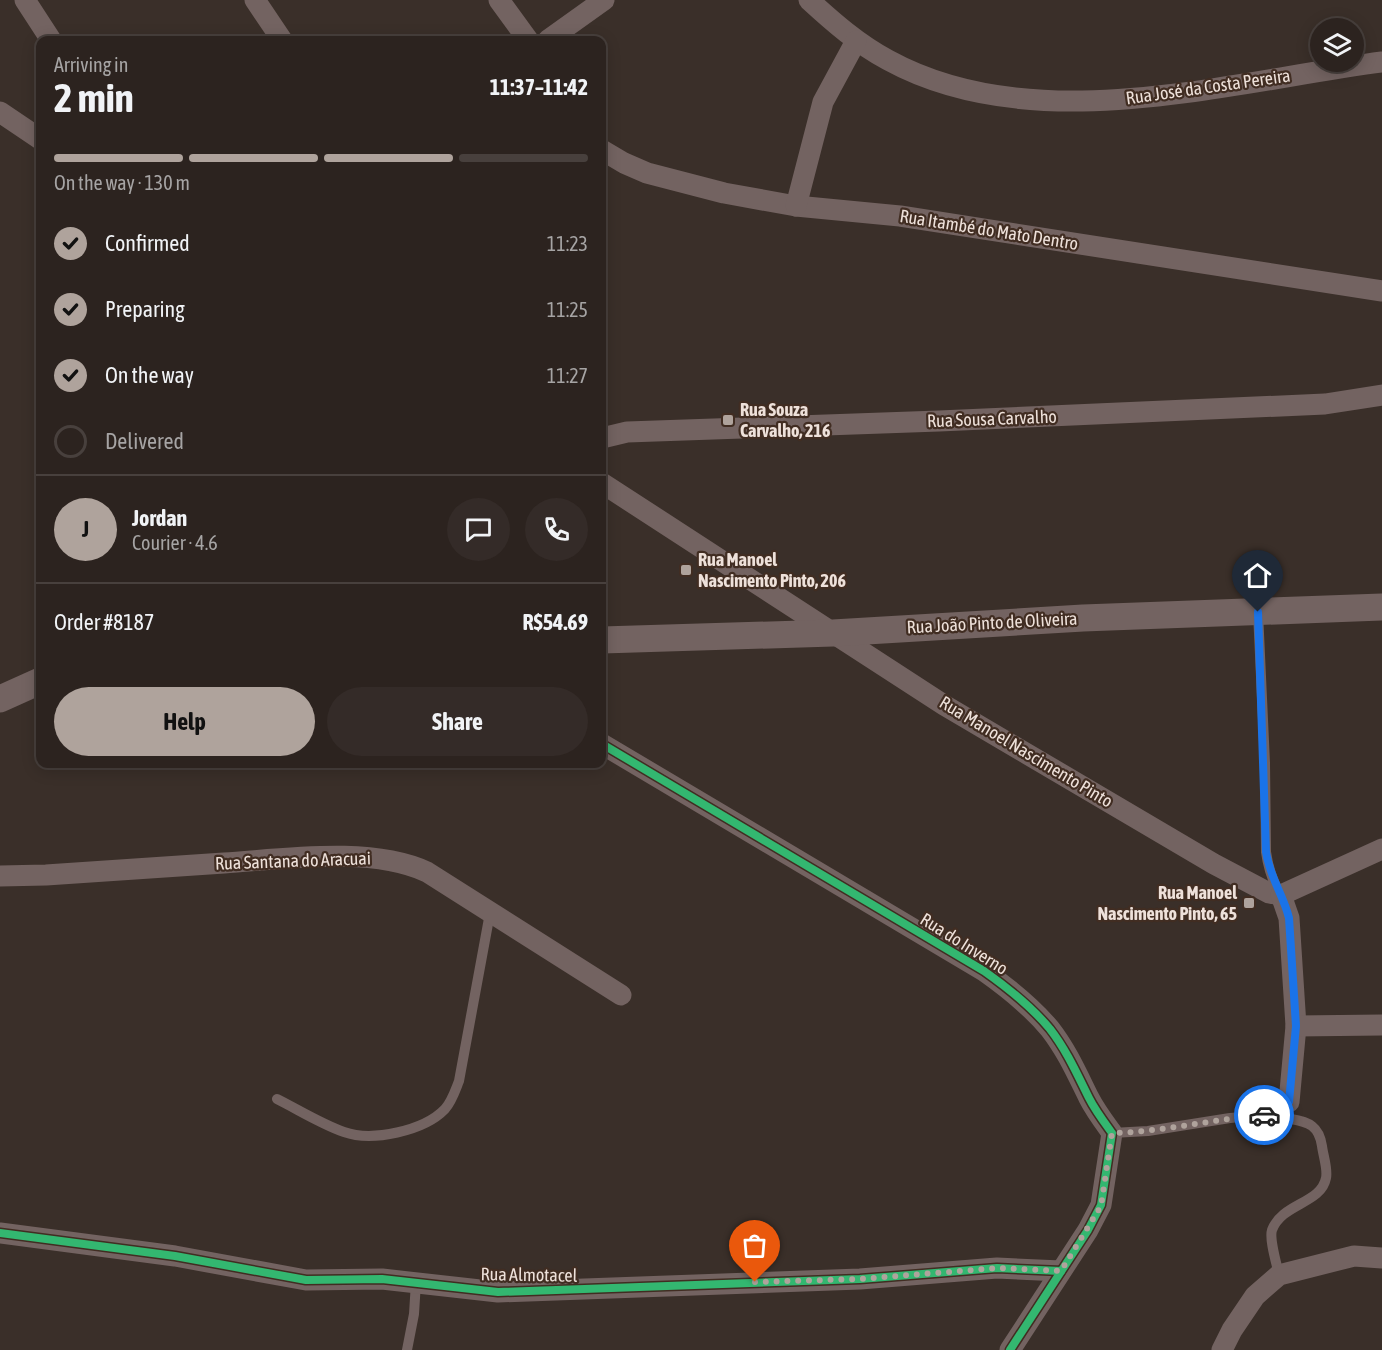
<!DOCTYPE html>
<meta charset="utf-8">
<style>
:root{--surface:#2c231f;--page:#342b28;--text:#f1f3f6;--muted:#a6a4a4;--line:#48403d;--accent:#afa39c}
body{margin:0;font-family:"Asap Condensed",sans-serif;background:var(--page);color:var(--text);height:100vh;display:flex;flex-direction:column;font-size:22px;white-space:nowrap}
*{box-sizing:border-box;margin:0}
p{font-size:20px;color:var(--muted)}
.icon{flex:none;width:33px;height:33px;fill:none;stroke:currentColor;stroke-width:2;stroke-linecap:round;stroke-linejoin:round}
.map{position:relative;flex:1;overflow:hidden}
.drawer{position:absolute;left:36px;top:36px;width:570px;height:732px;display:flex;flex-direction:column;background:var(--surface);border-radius:12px;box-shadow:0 3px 15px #0003,0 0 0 2px var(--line)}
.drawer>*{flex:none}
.buttons{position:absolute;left:1310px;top:18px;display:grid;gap:12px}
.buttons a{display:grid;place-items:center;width:54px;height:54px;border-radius:50%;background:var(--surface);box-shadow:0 3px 15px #0003,0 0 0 2px var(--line);font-size:30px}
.pin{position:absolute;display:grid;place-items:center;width:51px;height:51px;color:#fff;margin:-62px -26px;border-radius:50% 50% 50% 0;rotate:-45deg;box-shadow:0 0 6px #0007}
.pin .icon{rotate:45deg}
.courier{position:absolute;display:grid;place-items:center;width:60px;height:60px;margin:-30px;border:4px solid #1a73e8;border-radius:50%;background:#fff;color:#222;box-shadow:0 2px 8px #0007}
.summary em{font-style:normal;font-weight:700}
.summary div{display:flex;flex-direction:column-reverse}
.summary{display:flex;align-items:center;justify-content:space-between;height:102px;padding:0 18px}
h1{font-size:39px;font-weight:700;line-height:45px}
.bar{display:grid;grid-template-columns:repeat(4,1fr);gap:9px 6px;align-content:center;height:72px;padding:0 18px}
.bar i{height:8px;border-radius:4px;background:var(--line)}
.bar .active{background:var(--accent)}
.bar p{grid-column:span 4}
.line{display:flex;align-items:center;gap:15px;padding:0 18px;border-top:2px solid var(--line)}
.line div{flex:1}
.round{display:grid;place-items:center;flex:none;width:63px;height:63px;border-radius:32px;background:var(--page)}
ol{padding:0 18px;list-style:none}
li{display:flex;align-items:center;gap:18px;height:66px}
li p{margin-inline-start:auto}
li .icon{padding:6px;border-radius:50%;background:var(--accent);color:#111;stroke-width:4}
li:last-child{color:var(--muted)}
li i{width:33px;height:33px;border:3px solid var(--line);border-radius:50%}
.action{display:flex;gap:12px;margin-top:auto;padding:12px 18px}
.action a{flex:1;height:69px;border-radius:36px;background:var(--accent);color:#111;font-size:24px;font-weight:700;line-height:69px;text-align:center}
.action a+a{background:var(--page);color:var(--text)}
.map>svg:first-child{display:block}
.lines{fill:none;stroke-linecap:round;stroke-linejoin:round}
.service{stroke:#736361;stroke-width:10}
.minor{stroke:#736361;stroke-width:21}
.tertiary{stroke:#736361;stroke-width:27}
.cycleway-casing{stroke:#412d22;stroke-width:11}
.cycleway{stroke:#33b770;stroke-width:8}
.done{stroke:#afa39c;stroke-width:6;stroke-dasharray:0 10.8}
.route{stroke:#1a73e8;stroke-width:8}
.poi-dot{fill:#afa39c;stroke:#412d22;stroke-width:2}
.labels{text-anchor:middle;stroke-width:4.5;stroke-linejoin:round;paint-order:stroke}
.street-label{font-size:18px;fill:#eee1da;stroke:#412d22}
.poi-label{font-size:18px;font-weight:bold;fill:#eee1da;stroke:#412d22;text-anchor:start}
</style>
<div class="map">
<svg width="1382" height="1350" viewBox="0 0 1382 1350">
<rect width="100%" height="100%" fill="#3a2f29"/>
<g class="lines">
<g class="service">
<path d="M1258,612L1265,763L1266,852C1268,867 1272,880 1280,894"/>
<path d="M277,1099C299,1110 321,1124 344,1132C372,1142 424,1131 445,1109C452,1101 455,1091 459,1081L490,913"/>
<path d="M1112,1133L1148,1131L1230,1118L1265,1115L1275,1112L1289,1102"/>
<path d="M1279,1275C1277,1265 1269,1239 1272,1230C1282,1203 1321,1204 1326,1178C1328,1169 1323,1155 1322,1146C1319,1126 1309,1122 1291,1119"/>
<path d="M407,1350L414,1314L416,1282"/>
</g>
<g class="minor">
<path d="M25,0L51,40"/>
<path d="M255,0L282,40"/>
<path d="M499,0L528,40"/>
<path d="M809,0C833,22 858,44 888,60C1034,140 1228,82 1382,62"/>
<path d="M548,40L604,0"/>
<path d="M0,112L40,139"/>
<path d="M602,150L624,163L647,173L724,193L796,206L900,216L1382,291"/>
<path d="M796,206L823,102L856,41"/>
<path d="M602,438L627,432L939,421L1325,404L1382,395"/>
<path d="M602,483L944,705L1214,864L1269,893L1281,895"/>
<path d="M602,744L984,971C1008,988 1031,1006 1050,1029C1067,1051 1077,1074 1089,1098C1095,1110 1104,1122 1112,1133L1101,1205L1088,1230L1010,1350"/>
<path d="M0,876L46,875C105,871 165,867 224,863C285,859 371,846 427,872L621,995"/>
<path d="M1281,895L1289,918L1296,1026L1289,1102"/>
<path d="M1281,895L1382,849"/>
<path d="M1296,1026L1382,1025"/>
<path d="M0,1233L175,1256L306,1280L382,1279L498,1292L860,1279L997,1268L1061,1271"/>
<path d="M1222,1350L1232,1330L1255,1296L1279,1275L1354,1256L1382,1258"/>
</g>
<g class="tertiary">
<path d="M602,640L833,633L1083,618L1382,607"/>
<path d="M0,699L40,681"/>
</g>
<defs>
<g id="cycleway">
<path d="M602,744L984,971C1008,988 1031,1006 1050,1029C1067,1051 1077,1074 1089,1098C1095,1110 1104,1122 1112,1133L1101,1205L1088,1230L1010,1350"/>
<path d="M0,1233L175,1256L306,1280L382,1279L498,1292L860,1279L997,1268L1061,1271"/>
</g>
</defs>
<use href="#cycleway" class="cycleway-casing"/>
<use href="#cycleway" class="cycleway"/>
</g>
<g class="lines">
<path class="done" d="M755,1282L860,1279L998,1268L1061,1271L1101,1206L1112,1133C1163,1132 1213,1119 1264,1115"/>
<path class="route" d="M1258,612L1266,852C1270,878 1283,894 1289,918L1296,1026L1289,1102L1275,1113L1264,1115"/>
</g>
<g class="poi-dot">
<rect x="722" y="414" width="12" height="12" rx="3"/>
<rect x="680" y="564" width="12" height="12" rx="3"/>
<rect x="1243" y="897" width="12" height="12" rx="3"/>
</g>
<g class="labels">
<g class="street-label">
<text transform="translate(1208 87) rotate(-8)" y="6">Rua José da Costa Pereira</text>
<text transform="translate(989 230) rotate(9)" y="6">Rua Itambé do Mato Dentro</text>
<text transform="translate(992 419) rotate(-2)" y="6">Rua Sousa Carvalho</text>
<text transform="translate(992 623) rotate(-3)" y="6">Rua João Pinto de Oliveira</text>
<text transform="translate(1026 752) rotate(31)" y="6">Rua Manoel Nascimento Pinto</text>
<text transform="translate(293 861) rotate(-2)" y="6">Rua Santana do Aracuai</text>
<text transform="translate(964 944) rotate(32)" y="6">Rua do Inverno</text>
<text transform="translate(529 1275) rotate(1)" y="6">Rua Almotacel</text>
</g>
<g class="poi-label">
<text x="740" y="416">Rua Souza<tspan x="740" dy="21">Carvalho, 216</tspan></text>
<text x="698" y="566">Rua Manoel<tspan x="698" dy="21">Nascimento Pinto, 206</tspan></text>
<text x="1237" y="899" text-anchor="end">Rua Manoel<tspan x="1237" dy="21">Nascimento Pinto, 65</tspan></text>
</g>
</g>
</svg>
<div class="buttons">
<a><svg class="icon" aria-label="layers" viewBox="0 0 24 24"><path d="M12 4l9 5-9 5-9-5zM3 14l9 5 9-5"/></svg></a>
</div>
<div class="pin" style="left:755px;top:1282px;background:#ea580c"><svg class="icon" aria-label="bag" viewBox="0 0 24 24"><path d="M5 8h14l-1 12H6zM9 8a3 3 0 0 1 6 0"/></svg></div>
<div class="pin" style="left:1258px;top:612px;background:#1f2937"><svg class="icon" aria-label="home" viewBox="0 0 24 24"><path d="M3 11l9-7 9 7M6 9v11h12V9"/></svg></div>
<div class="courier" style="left:1264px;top:1115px"><svg class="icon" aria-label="car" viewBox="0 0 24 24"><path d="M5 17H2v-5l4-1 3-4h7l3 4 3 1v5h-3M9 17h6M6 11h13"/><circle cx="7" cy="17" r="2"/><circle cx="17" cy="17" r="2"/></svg></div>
<section class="drawer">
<div class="summary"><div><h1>2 min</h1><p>Arriving in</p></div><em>11:37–11:42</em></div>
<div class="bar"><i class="active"></i><i class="active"></i><i class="active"></i><i></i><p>On the way · 130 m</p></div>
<ol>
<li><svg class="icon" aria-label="check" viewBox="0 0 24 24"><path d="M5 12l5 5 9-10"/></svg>Confirmed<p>11:23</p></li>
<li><svg class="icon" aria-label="check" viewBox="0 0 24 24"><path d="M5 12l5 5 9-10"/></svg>Preparing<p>11:25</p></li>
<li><svg class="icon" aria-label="check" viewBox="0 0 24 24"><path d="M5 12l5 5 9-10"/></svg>On the way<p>11:27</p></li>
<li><i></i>Delivered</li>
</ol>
<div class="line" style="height:108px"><b class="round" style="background:var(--accent);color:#111">J</b><div><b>Jordan</b><p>Courier · 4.6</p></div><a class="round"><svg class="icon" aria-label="chat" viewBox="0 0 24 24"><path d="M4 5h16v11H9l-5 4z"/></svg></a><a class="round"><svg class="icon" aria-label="phone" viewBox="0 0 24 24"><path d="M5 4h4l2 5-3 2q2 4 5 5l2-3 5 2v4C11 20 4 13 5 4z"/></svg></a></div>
<div class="line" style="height:78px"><div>Order #8187</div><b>R$54.69</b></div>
<div class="action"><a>Help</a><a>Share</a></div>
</section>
</div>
